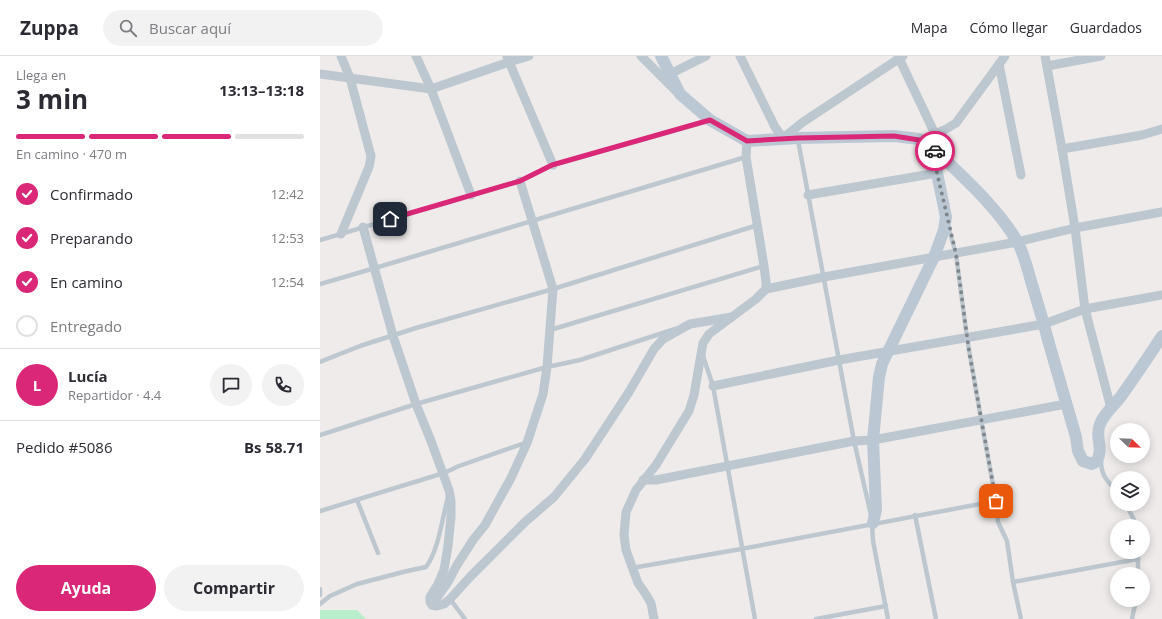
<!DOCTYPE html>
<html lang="es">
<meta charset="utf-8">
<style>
:root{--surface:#fff;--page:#f2f2f3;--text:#2b2b33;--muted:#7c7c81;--line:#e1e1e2;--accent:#db2777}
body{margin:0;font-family:"Open Sans",sans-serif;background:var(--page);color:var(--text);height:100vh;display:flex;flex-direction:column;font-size:15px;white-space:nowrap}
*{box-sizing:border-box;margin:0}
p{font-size:13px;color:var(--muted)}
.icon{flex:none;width:22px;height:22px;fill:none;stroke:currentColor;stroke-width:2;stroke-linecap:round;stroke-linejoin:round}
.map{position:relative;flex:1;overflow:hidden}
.side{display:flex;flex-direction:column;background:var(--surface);width:320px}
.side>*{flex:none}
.needle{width:26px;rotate:113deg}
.controls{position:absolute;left:790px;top:367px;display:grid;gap:8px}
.controls a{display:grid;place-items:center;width:40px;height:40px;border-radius:50%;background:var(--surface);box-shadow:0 2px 10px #0003;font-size:20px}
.pin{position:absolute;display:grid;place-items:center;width:34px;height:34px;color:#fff;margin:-17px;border-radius:8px;box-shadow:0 2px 6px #0006}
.courier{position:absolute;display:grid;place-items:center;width:40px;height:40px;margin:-20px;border:3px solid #db2777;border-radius:50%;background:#fff;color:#222;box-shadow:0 1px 5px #0007}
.head em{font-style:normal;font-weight:700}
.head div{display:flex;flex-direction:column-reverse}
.head{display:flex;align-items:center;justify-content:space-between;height:68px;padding:0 16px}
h1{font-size:26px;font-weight:700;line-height:30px}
.bar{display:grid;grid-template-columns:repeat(4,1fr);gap:6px 4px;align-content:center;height:48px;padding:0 16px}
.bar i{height:5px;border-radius:3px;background:var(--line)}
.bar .on{background:var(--accent)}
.bar p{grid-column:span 4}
.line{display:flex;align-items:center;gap:10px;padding:0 16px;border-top:1px solid var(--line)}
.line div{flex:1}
.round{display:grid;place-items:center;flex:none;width:42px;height:42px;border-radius:21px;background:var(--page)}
ol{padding:0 16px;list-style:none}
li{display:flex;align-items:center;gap:12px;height:44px}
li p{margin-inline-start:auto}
li .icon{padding:4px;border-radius:50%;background:var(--accent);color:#fff;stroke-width:4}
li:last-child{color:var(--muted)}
li i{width:22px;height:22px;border:2px solid var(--line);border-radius:50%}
.primary-button{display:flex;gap:8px;margin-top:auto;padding:8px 16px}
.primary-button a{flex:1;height:46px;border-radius:24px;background:var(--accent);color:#fff;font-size:16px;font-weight:700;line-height:46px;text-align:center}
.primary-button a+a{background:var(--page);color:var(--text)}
header{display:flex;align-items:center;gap:24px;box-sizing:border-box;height:56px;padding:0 20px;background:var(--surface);border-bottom:1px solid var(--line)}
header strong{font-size:19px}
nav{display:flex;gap:22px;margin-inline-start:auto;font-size:14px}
.search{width:280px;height:36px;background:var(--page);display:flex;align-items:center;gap:10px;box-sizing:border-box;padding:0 14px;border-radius:22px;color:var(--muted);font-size:15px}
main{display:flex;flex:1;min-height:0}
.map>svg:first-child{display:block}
.grass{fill:#b8eecb}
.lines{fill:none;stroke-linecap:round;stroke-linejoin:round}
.lane{stroke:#bcc7cf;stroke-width:4.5}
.street{stroke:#bcc7cf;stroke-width:9}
.secondary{stroke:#bbc8d4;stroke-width:12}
.done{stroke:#80868c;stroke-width:4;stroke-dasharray:0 7.2}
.route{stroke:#db2777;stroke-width:5}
</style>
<header>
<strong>Zuppa</strong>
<div class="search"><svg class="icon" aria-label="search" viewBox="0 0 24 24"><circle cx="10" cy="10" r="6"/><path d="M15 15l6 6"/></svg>Buscar aquí</div>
<nav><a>Mapa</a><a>Cómo llegar</a><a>Guardados</a></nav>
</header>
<main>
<section class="side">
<div class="head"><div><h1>3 min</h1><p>Llega en</p></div><em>13:13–13:18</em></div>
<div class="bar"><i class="on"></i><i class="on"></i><i class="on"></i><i></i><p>En camino · 470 m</p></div>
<ol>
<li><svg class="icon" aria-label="check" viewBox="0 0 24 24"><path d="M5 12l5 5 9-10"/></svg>Confirmado<p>12:42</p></li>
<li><svg class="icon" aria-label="check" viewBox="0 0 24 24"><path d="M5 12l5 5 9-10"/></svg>Preparando<p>12:53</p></li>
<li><svg class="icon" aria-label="check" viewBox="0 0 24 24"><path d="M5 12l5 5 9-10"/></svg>En camino<p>12:54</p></li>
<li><i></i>Entregado</li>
</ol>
<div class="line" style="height:72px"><b class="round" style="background:var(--accent);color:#fff">L</b><div><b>Lucía</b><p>Repartidor · 4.4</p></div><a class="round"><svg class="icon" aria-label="chat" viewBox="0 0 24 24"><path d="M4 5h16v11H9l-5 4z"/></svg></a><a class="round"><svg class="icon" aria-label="phone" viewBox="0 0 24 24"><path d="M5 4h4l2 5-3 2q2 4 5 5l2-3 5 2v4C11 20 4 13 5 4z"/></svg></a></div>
<div class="line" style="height:52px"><div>Pedido #5086</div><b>Bs 58.71</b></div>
<div class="primary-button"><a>Ayuda</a><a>Compartir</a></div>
</section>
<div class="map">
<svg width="842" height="563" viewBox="0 0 842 563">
<rect width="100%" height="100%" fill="#efebeb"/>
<path class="grass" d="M0,554H37L46,563H0Z"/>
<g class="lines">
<g class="lane">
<path d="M478,84L534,385L551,459"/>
<path d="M628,170L636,198L647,282L661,363L676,445L678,466L687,485L693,526L701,563"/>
<path d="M0,184L200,125L233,109L388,65"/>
<path d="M0,228L55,212L426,101"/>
<path d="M230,274L444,210"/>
<path d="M383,300L393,330L435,563"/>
<path d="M0,306L40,290L96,272L233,233L438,169"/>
<path d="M0,379L96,348L227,311L260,304L355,273"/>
<path d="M781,404C781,420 787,424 797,436"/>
<path d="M37,444L58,497"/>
<path d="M806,448L814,464L816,470"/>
<path d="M0,455L124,417L139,410L205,387"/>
<path d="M595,459L616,563"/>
<path d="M552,468L553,485L568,563"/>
<path d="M312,512L421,493L676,445"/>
<path d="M818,518V496"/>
<path d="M693,526L818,503"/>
<path d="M0,533V539"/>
<path d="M130,543L145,563"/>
<path d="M0,548L10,540L37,528L87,515L106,511C119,493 122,463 128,441"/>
<path d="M496,563L566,550"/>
<path d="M812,563L816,544"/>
</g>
<g class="street">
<path d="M96,0L111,33L151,139"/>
<path d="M321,0L356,35"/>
<path d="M420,0L455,71L463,82L483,66L583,0"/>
<path d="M578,0L615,78V94"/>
<path d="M725,0L742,93L755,172L765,253L791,352"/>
<path d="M187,1L233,109"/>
<path d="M679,8L701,119"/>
<path d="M727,10L781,0"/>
<path d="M0,18L111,33L189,6L209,0"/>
<path d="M350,18L386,0"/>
<path d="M615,78L626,73L636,67L685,0"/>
<path d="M742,93L822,79L842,73"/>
<path d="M488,139L617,117"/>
<path d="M43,171L73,280L96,348L111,385L129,434L131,445V461L128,490L124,514L118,528L110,541V546L112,549L117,550L124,548L130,543L150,521L205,466L234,441L265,403L309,336L334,293L343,283L370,268L412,261"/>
<path d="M21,178L49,111L51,100L30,22L21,0"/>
<path d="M446,233L504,221L697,186L755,172L842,156"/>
<path d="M393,330L519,304L724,268L765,253L842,239"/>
<path d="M323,424H336L534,385L553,384L746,348"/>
<path d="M112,549L128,526L137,509L153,484L165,469L191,422L207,387L223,338L227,311L233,233L200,125"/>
<path d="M334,563L331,547L325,537L318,527L306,494L304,479L306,456L316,434L336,409L369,355L374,339L383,287L389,278L436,243L446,233V226L444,210L426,101L427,85"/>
</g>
<g class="secondary">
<path d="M341,0L360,38L390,64L427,85L478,82L574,80L599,83L608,88L615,94C643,121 677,151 697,185C704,197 707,212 711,225C717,245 723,264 728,284L756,381L758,395L763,405L772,408L776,406C785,392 774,382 780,368C785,356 795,349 802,339C816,319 829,300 842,280"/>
<path d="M553,467L556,454L553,384L559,321L562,308L614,201L624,174L626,161L617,117L615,94"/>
</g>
</g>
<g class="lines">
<path class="done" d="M615,95L617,117L636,198L649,295L676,445"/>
<path class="route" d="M70,163L200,125L232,109L390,64L427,85L478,82L574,80L599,84L608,88L615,95"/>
</g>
</svg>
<div class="controls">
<a><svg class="needle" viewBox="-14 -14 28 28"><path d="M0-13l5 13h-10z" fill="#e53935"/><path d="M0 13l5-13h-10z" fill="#7c7c81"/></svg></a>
<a><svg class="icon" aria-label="layers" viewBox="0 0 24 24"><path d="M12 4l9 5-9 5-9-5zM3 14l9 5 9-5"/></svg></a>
<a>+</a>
<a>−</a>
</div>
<div class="pin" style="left:676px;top:445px;background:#ea580c"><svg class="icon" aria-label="bag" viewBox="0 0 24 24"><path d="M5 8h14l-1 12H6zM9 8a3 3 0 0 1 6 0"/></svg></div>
<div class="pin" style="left:70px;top:163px;background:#1f2937"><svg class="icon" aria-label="home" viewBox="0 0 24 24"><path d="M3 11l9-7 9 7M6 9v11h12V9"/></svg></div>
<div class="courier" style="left:615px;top:95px"><svg class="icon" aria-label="car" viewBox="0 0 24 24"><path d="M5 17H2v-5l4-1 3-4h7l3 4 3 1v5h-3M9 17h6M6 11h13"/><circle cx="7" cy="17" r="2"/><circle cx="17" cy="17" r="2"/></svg></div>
</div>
</main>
